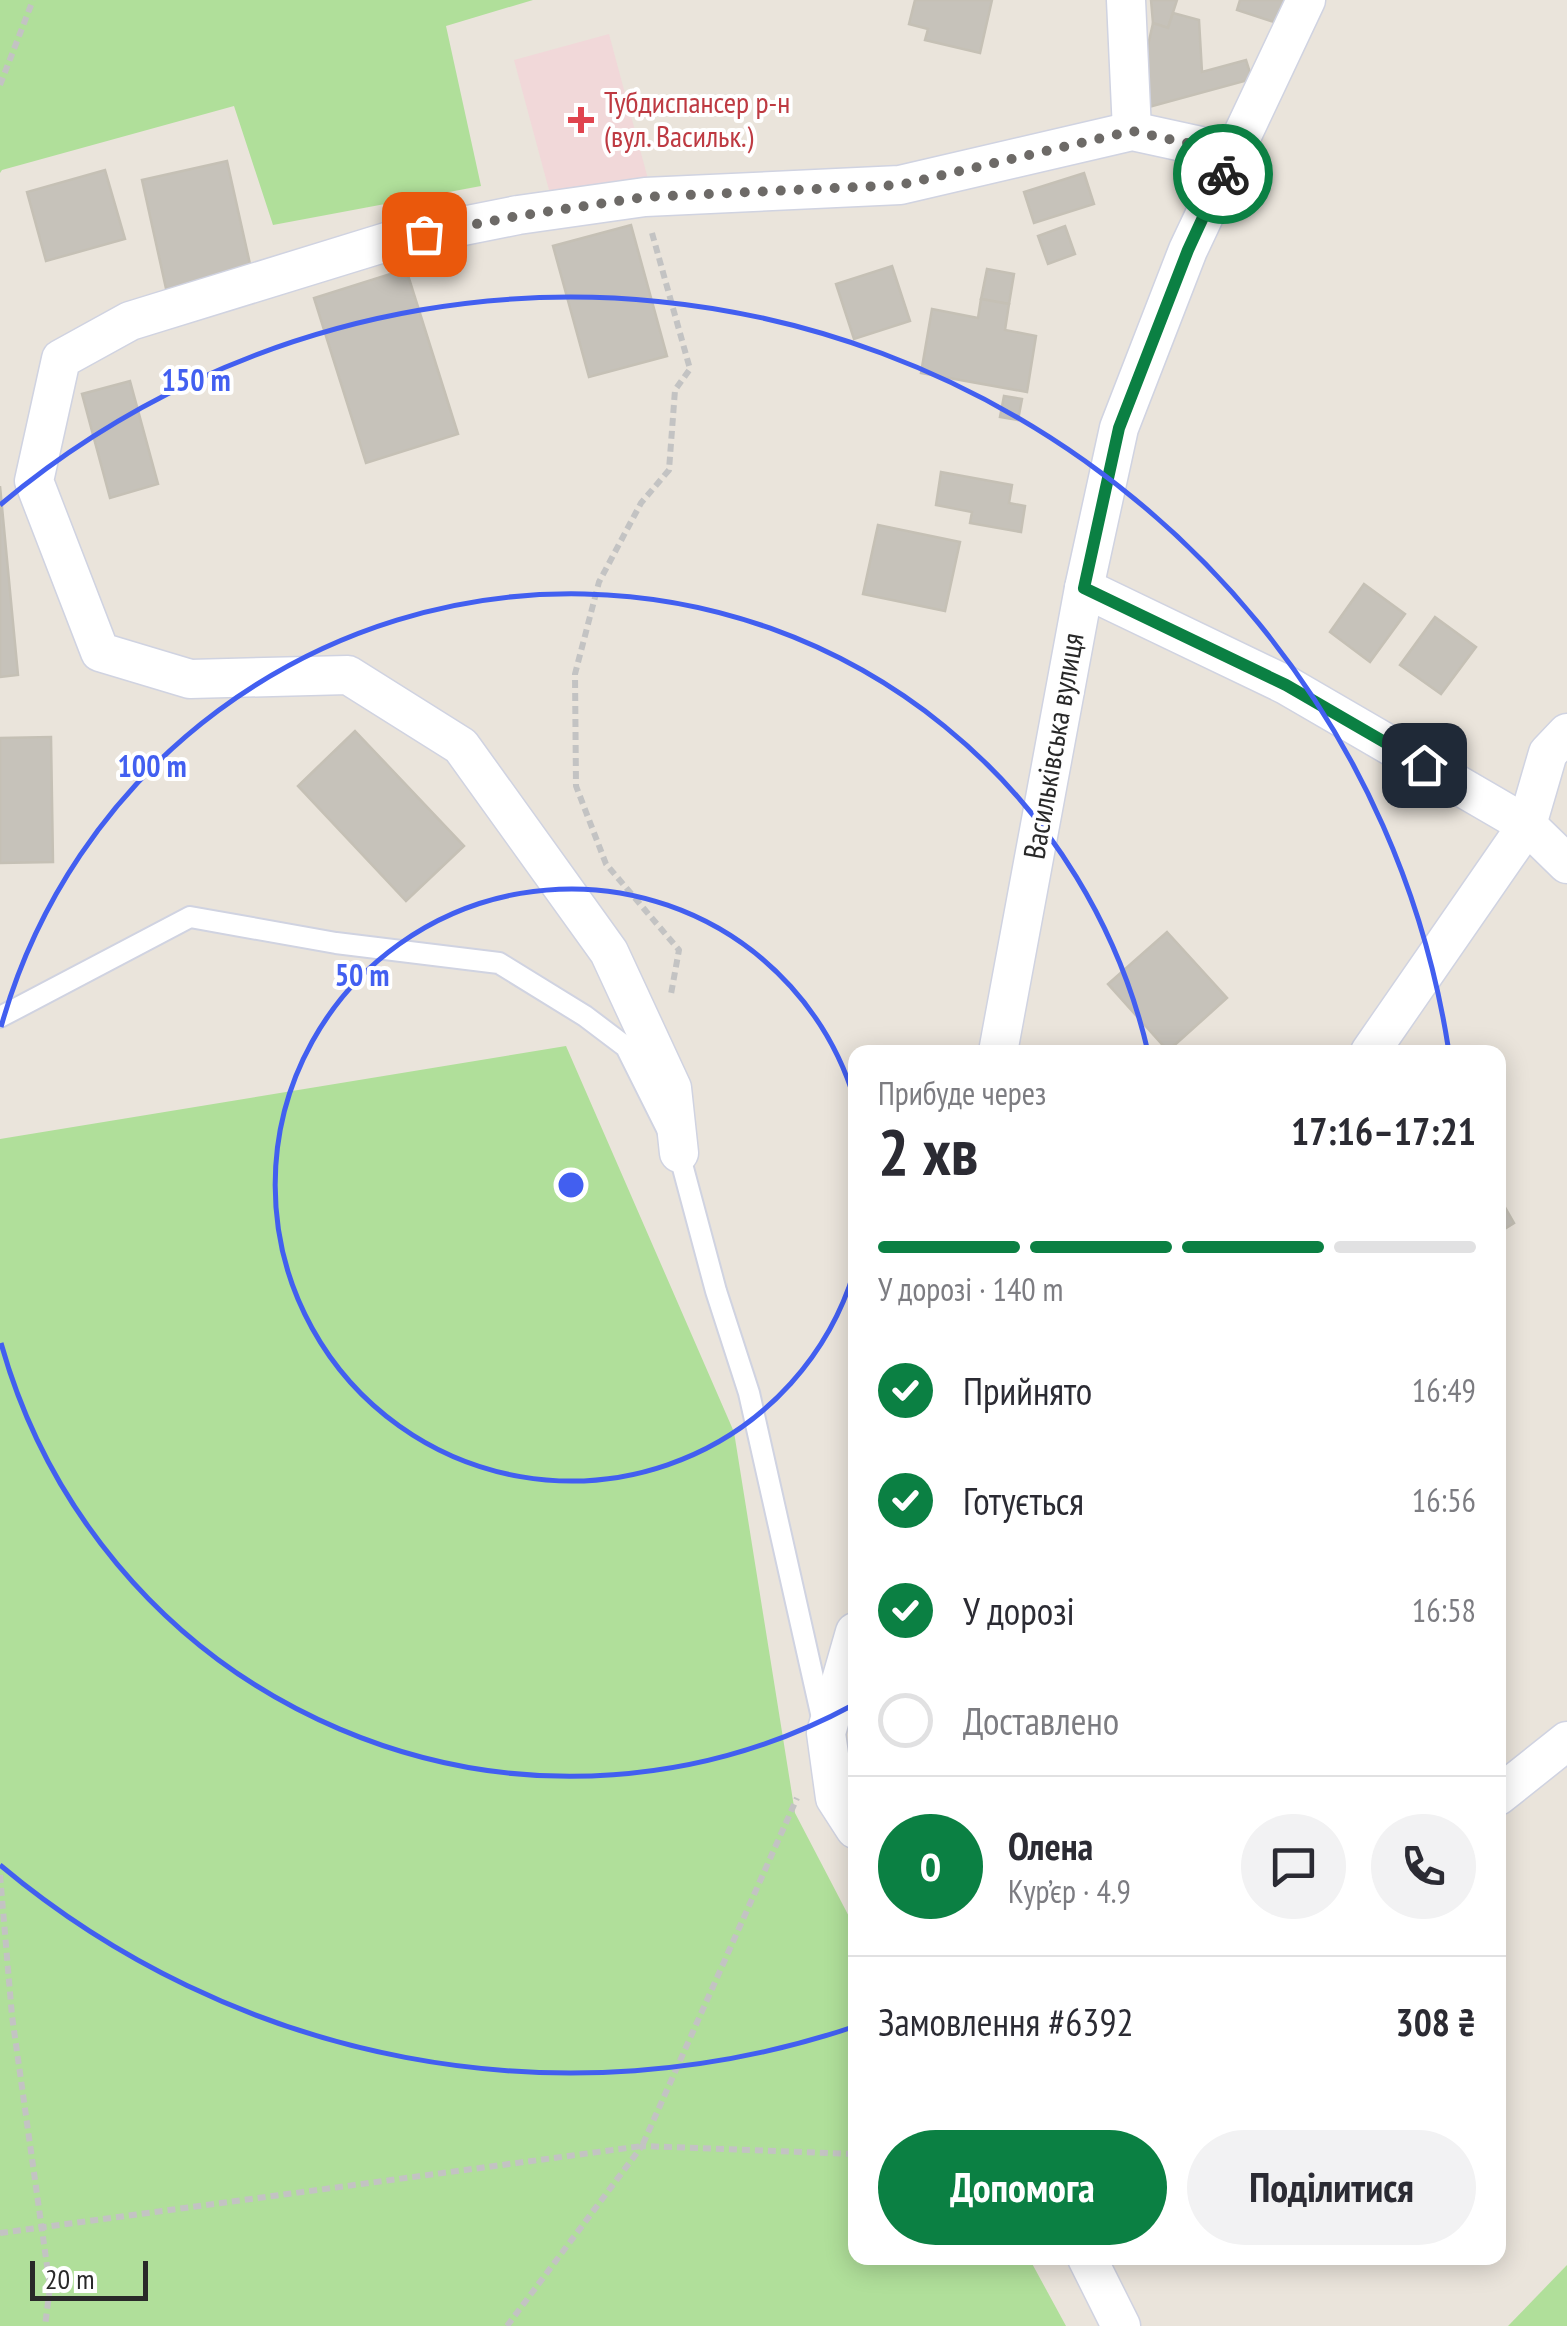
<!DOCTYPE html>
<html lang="uk">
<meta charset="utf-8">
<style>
:root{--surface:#fff;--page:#f2f2f3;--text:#2b2b33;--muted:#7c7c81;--line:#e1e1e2;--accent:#0b8043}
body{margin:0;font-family:"PT Sans Narrow",sans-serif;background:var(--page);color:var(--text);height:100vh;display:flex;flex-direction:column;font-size:38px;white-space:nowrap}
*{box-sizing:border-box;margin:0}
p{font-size:32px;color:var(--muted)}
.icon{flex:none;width:55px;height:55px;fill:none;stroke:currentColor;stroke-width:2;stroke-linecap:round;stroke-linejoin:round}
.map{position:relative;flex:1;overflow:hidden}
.side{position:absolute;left:848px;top:1045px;width:658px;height:1220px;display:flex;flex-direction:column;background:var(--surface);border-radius:20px;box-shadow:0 5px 25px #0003}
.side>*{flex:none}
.scale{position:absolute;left:30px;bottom:25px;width:118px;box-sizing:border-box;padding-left:10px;border:5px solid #292929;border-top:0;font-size:28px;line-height:35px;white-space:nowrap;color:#292929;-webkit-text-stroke:8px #fff;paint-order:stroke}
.pin{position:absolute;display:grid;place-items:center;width:85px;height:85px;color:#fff;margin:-42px;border-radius:20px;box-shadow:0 5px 15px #0006}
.courier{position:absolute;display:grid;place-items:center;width:100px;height:100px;margin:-50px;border:8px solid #0b8043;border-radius:50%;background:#fff;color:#222;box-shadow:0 2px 12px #0007}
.head em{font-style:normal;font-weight:800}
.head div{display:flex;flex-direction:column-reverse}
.head{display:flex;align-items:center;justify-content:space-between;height:170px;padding:0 30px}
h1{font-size:65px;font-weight:800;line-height:75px}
.bar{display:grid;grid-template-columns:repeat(4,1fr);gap:15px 10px;align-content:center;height:120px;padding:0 30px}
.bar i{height:12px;border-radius:8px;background:var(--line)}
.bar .current{background:var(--accent)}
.bar p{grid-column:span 4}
.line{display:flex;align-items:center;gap:25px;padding:0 30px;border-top:2px solid var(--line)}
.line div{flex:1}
.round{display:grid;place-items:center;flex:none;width:105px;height:105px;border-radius:52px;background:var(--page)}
ol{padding:0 30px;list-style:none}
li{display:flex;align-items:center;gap:30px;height:110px}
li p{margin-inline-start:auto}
li .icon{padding:10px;border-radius:50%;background:var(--accent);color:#fff;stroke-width:4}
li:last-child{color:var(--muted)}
li i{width:55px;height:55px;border:5px solid var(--line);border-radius:50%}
.button{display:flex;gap:20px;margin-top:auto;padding:20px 30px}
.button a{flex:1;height:115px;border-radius:60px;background:var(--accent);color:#fff;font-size:40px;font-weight:800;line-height:115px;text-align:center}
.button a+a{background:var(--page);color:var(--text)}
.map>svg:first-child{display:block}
.medical{fill:#f1d8d9}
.green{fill:#b0df9a}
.building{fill:#c6c2ba;stroke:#c5c0b5;stroke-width:2.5}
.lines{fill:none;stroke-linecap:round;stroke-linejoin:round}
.service-casing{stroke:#d0d3e1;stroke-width:24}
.minor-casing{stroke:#d0d3e1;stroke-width:41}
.path{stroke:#c3c3c3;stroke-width:6;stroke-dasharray:8 5;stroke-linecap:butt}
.service{stroke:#fff;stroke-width:20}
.minor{stroke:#fff;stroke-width:38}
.done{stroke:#6d6a67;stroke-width:10;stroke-dasharray:0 18}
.route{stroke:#0b8043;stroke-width:12}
.ring{fill:none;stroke:#425ff0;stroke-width:5}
.health-dot{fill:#e0444e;stroke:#fff;stroke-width:4}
.labels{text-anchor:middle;stroke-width:8;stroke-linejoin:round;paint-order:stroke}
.health-label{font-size:30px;fill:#be3a42;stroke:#fff;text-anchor:start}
.street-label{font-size:30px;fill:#292929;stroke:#fff}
.centre{fill:#425ff0;stroke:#fff;stroke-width:5}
.ring-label{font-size:30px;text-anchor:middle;font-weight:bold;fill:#425ff0;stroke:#fff;stroke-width:8;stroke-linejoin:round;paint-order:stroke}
</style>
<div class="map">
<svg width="1567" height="2326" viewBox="0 0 1567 2326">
<rect width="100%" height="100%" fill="#eae4db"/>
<path class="medical" d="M609,34L648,179L553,205L514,60Z"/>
<g class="green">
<path d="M0,0H533L446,26L481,186L273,225L234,106L2,170L0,173Z"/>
<path d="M566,1046L734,1432L795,1813L855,1928V2258H1029L1066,2326H0V1139Z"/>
<path d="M1567,2265V2326H1508Z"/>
</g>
<g class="building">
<path d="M915,0H992L980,53L925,40L928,29L909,24Z"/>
<path d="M1151,0H1177L1168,28L1153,23Z"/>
<path d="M1240,0H1291L1283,25L1237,10Z"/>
<path d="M1173,13L1199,20L1202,72L1246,60L1252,79L1149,107L1141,77L1153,23L1168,28Z"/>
<path d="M227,161L252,273L167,293L142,180Z"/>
<path d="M105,170L125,239L46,261L27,192Z"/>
<path d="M1084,173L1094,204L1034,223L1024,192Z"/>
<path d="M631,225L667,356L589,377L553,246Z"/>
<path d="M1065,226L1075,254L1048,264L1038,236Z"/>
<path d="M892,266L910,321L854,339L836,284Z"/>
<path d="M406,269L458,434L366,463L314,298Z"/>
<path d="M987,269L1014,274L1009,304L981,299Z"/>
<path d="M981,299L1009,304L1005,330L1036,336L1027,392L921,373L932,309L978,318Z"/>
<path d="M130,381L158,484L110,498L82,394Z"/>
<path d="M1004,396L1022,399L1018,420L1000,417Z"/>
<path d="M941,472L1012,485L1009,503L1025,506L1021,532L970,523L972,512L936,505Z"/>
<path d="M0,486L18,675L0,677Z"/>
<path d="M878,525L960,542L945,611L863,594Z"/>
<path d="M1364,584L1405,614L1370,662L1330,632Z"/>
<path d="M1435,617L1476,647L1441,694L1400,665Z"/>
<path d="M355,731L464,846L406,901L298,786Z"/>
<path d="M51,737L53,862L0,863V738Z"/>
<path d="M1167,932L1227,998L1168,1051L1108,984Z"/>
<path d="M1498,1195L1514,1223L1498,1233Z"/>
</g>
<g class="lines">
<defs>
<path id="service" d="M0,1017L190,917L336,943L499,963L585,1016L626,1047L679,1153L716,1291L749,1393L823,1722"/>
<g id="minor">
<path d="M1126,0L1132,131"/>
<path d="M1084,588L1286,685L1527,825L1567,864"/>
<path d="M998,1052L1084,588L1119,428L1188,250L1306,0"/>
<path d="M1370,1052L1527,825L1548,753L1567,733"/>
<path d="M679,1153L672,1088L609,952L461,746L348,675L190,679L100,652L34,481L61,359L130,321L393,240L518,215L645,197L900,185L1132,131L1233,153"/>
<path d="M855,1632L826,1733L835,1798L855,1829"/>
<path d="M1498,1796L1567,1741"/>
<path d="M1087,2258L1121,2326"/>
</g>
</defs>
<use href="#service" class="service-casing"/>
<use href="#minor" class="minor-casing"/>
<g class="path">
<path d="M0,85L33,0"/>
<path d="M652,233L690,369L675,390L669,470L641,503L599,582L575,674L576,786L606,864L679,950L671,994"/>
<path d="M0,1875L12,2016L50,2287L45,2326"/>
<path d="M0,2233L642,2146L797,1798"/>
<path d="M507,2326L642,2146L855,2154"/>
</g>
<use href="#service" class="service"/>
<use href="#minor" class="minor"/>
</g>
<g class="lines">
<path class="done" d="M424,234L518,216L645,197L900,185L1132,131L1232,153L1223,174"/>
<path class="route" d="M1223,174L1188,250L1119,428L1084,588L1286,685L1424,765"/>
</g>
<g class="ring">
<path d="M855 1269A296 296 0 1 1 855 1101"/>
<path d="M853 1705A592 592 0 0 1 1 1343M1 1027A592 592 0 0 1 1148 1052"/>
<path d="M853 2027A888 888 0 0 1 0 1865M0 505A888 888 0 0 1 1448 1046"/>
</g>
<path class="health-dot" d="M576 105h10v10h10v10h-10v10h-10v-10h-10v-10h10z"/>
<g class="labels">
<g class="health-label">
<text x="604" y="113">Тубдиспансер р-н<tspan x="604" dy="34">(вул. Васильк.)</tspan></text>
</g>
<g class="street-label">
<text transform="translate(1054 746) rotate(-80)" y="10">Васильківська вулиця</text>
</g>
</g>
<circle cx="571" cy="1185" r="15" class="centre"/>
<g class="ring-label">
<text x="196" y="391">150 m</text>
<text x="152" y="777">100 m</text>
<text x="362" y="986">50 m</text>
</g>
</svg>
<div class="scale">20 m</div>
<div class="pin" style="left:424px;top:234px;background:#ea580c"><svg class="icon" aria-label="bag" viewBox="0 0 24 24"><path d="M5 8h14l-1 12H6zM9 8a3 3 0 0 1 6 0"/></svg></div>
<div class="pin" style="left:1424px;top:765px;background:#1f2937"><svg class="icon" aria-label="home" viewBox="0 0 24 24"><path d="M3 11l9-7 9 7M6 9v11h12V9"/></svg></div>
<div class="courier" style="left:1223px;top:174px"><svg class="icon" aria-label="bike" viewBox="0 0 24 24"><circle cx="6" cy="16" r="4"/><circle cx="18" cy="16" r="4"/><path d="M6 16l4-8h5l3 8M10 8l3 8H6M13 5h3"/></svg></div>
<section class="side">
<div class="head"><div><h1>2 хв</h1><p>Прибуде через</p></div><em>17:16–17:21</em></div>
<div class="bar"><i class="current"></i><i class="current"></i><i class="current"></i><i></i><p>У дорозі · 140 m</p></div>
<ol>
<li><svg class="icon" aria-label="check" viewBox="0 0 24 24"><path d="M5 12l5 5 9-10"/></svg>Прийнято<p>16:49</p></li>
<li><svg class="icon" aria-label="check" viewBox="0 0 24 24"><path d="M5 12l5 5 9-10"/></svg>Готується<p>16:56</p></li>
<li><svg class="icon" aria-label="check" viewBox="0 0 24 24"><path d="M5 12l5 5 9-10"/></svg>У дорозі<p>16:58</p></li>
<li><i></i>Доставлено</li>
</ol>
<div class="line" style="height:180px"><b class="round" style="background:var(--accent);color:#fff">О</b><div><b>Олена</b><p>Кур’єр · 4.9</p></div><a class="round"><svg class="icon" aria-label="chat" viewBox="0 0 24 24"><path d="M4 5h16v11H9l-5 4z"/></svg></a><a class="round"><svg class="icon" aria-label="phone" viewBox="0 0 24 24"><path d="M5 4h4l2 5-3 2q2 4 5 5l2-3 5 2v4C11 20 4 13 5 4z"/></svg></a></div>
<div class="line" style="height:130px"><div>Замовлення #6392</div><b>308 ₴</b></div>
<div class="button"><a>Допомога</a><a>Поділитися</a></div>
</section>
</div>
